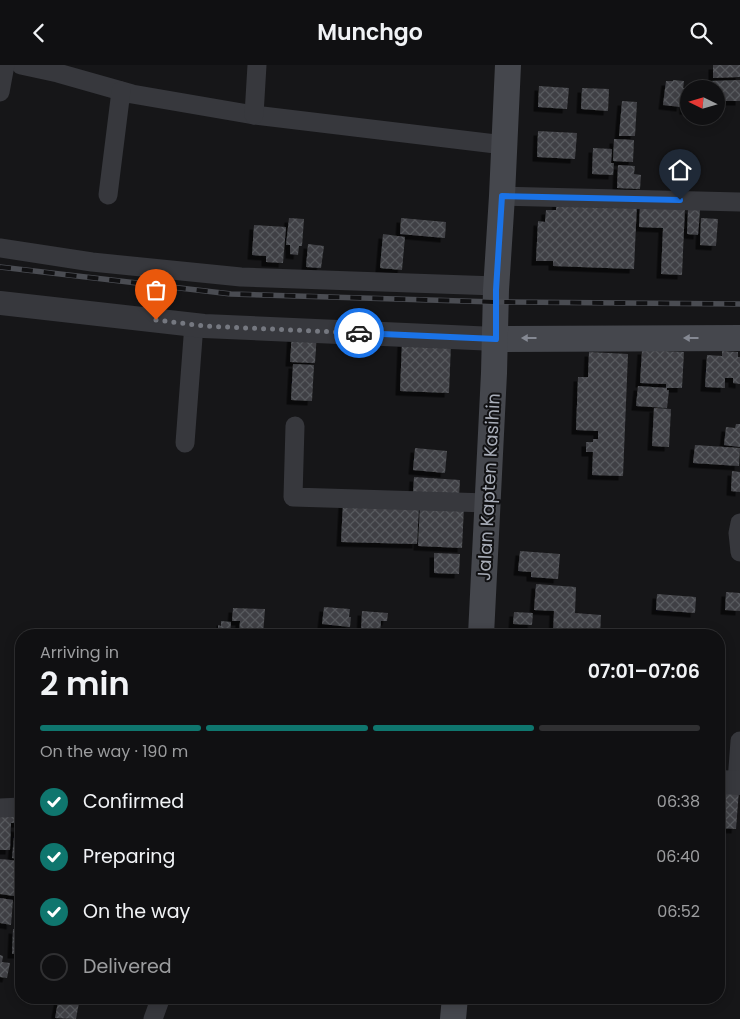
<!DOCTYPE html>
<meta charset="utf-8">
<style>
:root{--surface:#101012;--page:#19191b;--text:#f1f3f6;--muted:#9c9d9f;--line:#303032;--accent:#0f766e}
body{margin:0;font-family:Poppins,sans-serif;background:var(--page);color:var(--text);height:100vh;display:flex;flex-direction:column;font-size:19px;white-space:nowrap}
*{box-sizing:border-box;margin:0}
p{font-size:16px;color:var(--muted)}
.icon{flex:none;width:28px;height:28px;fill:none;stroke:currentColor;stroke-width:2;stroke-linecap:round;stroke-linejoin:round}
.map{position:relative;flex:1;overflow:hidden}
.panel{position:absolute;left:15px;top:564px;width:710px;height:375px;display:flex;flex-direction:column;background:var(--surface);border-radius:20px;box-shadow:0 2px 12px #0003,0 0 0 1px var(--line)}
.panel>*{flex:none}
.needle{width:32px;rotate:275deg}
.controls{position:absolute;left:680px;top:15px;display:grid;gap:10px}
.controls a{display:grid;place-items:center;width:45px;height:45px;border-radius:50%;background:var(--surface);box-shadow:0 2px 12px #0003,0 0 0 1px var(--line);font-size:25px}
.pin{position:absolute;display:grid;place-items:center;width:42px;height:42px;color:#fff;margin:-51px -21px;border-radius:50% 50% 50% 0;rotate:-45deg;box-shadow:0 0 5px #0007}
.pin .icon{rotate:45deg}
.courier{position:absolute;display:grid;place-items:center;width:50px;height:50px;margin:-25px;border:4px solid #1a73e8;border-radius:50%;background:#fff;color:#222;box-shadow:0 1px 6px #0007}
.summary em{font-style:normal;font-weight:600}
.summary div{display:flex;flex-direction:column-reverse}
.summary{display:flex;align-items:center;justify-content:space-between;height:85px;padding:0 25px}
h1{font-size:32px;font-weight:600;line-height:38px}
.bar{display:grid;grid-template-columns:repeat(4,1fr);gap:8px 5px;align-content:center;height:60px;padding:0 25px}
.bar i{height:6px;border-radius:4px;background:var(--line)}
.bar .on{background:var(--accent)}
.bar p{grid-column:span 4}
ol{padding:0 25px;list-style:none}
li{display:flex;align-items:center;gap:15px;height:55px}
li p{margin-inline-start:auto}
li .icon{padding:5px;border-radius:50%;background:var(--accent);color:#fff;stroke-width:4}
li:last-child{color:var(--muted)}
li i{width:28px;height:28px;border:2px solid var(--line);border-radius:50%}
header{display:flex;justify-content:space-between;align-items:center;height:65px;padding:0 25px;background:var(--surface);font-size:22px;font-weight:600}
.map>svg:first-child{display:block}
.building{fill:url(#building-cross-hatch);filter:url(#shadow)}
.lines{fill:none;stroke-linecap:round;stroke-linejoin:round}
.minor{stroke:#37383d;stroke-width:19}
.tertiary{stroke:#37383d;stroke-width:24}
.secondary{stroke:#45474d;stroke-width:26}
.rail-casing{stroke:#4a4c52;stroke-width:5.5}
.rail{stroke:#111113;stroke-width:4;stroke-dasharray:11;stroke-linecap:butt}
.oneway{fill:#858993}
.done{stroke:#757880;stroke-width:5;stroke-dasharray:0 9}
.route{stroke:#1a73e8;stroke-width:6}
.labels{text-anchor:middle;stroke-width:4;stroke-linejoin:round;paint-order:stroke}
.street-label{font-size:18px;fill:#a8adb8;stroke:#111113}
</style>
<header><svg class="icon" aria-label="back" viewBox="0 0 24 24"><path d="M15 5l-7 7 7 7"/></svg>Munchgo<svg class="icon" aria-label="search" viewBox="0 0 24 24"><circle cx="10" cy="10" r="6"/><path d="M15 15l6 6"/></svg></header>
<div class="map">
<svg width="740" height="954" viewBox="0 0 740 954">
<defs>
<pattern id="building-cross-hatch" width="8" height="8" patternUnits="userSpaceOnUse" patternTransform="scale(1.25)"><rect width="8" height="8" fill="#404145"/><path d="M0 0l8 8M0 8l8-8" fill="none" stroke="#595a5e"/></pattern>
<filter id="shadow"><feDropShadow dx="-4.5" dy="4.5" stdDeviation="0" flood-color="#0009"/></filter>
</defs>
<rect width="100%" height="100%" fill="#161618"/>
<g class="building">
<path d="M713,0H740V12L713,13Z"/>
<path d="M673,15L684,16L681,42L663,40L666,16H673Z"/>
<path d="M740,15V36H716V24H711V16Z"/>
<path d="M539,21L569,23L567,44L538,42Z"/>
<path d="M582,23L609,24L608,46L581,44Z"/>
<path d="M683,23H689V45H684Z"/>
<path d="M622,36L637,37L635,71H619Z"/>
<path d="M538,66L577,68L575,94L537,92Z"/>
<path d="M614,74L634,75L633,97L613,96Z"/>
<path d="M593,83L612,84L611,98H614L613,110L592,109Z"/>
<path d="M618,100L635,101L634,109L641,110L640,124L617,123Z"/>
<path d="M557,135L637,138L634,204L553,201V196H536L538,156L545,157L546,145H556Z"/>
<path d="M640,140L685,142L682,210L661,209L663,163L639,162Z"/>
<path d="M688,144L700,145L698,170L687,169Z"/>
<path d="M289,153L304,154L302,181H299L298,190L290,189V180H286Z"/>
<path d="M401,153L446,157L445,173L400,169Z"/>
<path d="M701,153L718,154L716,181L700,180Z"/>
<path d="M254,160L286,162L283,198L266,197V191L252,190Z"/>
<path d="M383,169L405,172L402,205L380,203Z"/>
<path d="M308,179L324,181L321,203L306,202Z"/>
<path d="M292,267L317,268L315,298L290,297Z"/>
<path d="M402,277L451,279L449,328L400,326Z"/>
<path d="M642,285L684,287L682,323H666V319L640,318Z"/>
<path d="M722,286L738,287V292H740V319L733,318V313H725V323L705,322L707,290L722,291Z"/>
<path d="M589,287L628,289L623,411L592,410L593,387H586V377H593V374H598V366L576,365L578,312H588Z"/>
<path d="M293,299L314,300L312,336L291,335Z"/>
<path d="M638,321L667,323V325H669L667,343L636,341Z"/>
<path d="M654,343L671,344L669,382L652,381Z"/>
<path d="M736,359H740V382L724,380L726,362L735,363Z"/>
<path d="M695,380L740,383L739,401L693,398Z"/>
<path d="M415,383L447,386L445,408L413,405Z"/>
<path d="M732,406L740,407V427L731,426Z"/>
<path d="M414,412L460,415L459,432L413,429Z"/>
<path d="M343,438L419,441L417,479L341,477Z"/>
<path d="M420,440L464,442L462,483L418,481Z"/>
<path d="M520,486L560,489L558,514L531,512V507L518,506Z"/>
<path d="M434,488L460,489L459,509L434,508Z"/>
<path d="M536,519L576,522L575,548L601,550L600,570L553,569L554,546L534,545Z"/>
<path d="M726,527L740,528V546L725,545Z"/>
<path d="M657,529L696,532L695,548L656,545Z"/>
<path d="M324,542L350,544L349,552H351L350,562L322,559Z"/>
<path d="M233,543L265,544L263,570H239L240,556H232Z"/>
<path d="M362,546L388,548L387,556H381L380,568L361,567Z"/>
<path d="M514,547L533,548L532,560L513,559Z"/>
<path d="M221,556L231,557L230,570H218V560L221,561Z"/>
<path d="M723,723L739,725L736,764L719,763V730H722Z"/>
<path d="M20,745L21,758H11L10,785H0V747Z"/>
<path d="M15,762L21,763V794L12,793Z"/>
<path d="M0,794L21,796V832L0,829Z"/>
<path d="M0,833L13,835L11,860L0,858Z"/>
<path d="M13,864L21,865V889H12Z"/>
<path d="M0,890L3,891L2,897L10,898L7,913L0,912Z"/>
<path d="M59,932H80L76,954L55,953Z"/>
</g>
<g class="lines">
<g class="minor">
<path d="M21,0L58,8L132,29L254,50L504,80"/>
<path d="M0,27L5,0"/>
<path d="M254,50L257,0"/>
<path d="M108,130L121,26"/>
<path d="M502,131L740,137"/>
<path d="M0,183L92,197L241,212L496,221"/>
<path d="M295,361L293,432L488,438"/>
<path d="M185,378L194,259"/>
<path d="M740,458L738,468L740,487"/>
<path d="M737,717L740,676"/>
<path d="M0,743L21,742"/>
<path d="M153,954L161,932"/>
</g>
<g class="tertiary">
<path d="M0,238L204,261L496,274"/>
<path d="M719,717L740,718"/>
</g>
<g class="secondary">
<path d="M496,274L740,273"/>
<path d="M481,570L494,308L496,225L502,131L508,0"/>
<path d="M453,954L455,932"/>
</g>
<defs>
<path id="rail" d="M0,202L231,229L495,237L740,239"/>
</defs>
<use href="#rail" class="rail-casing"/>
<use href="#rail" class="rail"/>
</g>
<defs><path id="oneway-solid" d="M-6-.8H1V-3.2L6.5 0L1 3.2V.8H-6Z" transform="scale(1.25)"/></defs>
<g class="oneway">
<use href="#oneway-solid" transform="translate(529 273) rotate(180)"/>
<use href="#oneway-solid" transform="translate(691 273) rotate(180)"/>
</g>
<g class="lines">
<path class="done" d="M156,255L204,261L359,268"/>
<path class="route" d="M359,268L496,274V225L502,131L680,135"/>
</g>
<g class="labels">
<g class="street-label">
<text transform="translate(489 422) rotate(-87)" y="6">Jalan Kapten Kasihin</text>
</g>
</g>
</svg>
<div class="controls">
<a><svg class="needle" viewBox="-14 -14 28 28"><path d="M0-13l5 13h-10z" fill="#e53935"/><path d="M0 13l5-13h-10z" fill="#9c9d9f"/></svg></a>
</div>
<div class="pin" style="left:156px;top:255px;background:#ea580c"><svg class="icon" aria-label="bag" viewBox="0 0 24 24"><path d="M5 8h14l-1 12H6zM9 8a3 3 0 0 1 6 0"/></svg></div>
<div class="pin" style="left:680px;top:135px;background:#1f2937"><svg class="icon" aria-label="home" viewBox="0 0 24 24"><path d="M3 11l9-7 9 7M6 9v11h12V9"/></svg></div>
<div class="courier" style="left:359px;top:268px"><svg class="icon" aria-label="car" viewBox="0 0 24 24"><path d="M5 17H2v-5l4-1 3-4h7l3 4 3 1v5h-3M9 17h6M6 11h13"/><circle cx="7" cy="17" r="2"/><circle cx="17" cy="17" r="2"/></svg></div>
<section class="panel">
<div class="summary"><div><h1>2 min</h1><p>Arriving in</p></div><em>07:01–07:06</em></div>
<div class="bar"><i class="on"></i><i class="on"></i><i class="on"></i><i></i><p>On the way · 190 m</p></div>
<ol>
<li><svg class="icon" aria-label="check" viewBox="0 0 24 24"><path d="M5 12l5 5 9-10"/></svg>Confirmed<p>06:38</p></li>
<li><svg class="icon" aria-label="check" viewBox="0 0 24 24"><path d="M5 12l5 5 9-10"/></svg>Preparing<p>06:40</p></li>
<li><svg class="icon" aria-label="check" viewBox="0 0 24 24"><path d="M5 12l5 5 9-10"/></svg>On the way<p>06:52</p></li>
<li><i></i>Delivered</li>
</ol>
</section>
</div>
